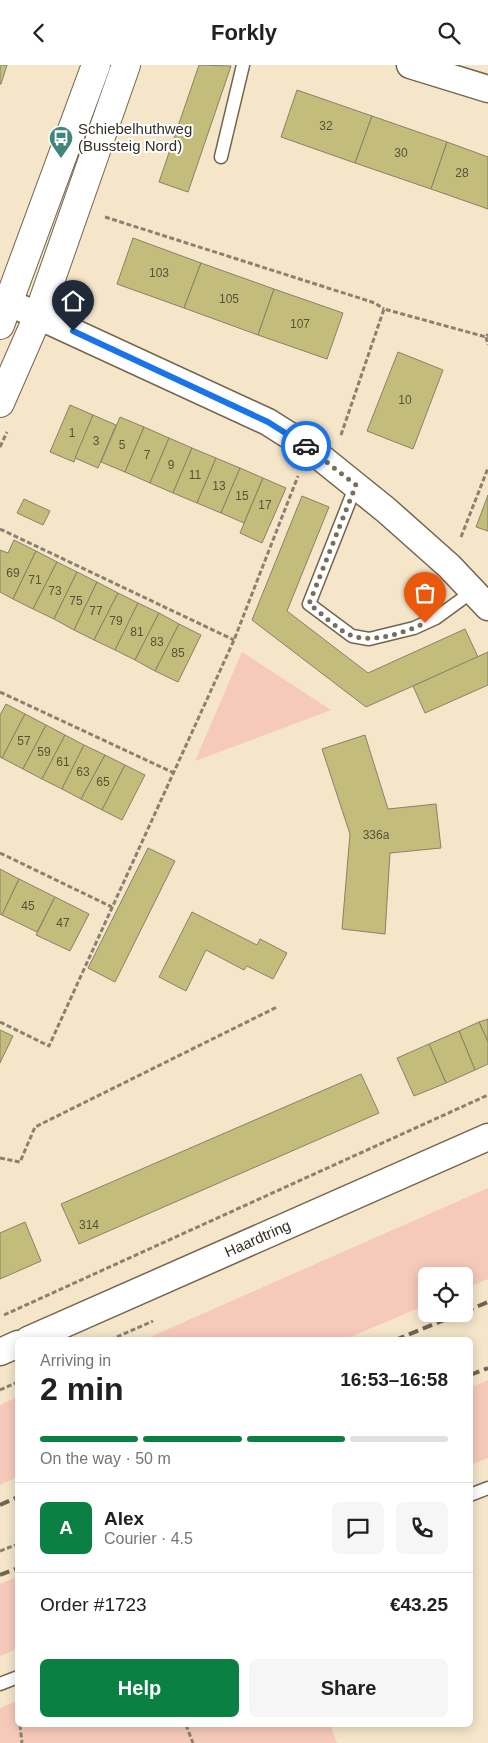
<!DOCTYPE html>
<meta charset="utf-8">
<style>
:root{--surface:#fff;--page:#f6f6f6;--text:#202124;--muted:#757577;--line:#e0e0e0;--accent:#0b8043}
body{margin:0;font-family:Helvetica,sans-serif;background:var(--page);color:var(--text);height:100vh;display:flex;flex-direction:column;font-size:19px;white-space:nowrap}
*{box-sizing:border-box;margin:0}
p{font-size:16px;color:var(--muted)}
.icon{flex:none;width:28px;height:28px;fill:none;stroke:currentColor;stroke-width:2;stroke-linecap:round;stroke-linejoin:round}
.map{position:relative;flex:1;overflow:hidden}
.sheet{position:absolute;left:15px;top:1272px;width:458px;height:390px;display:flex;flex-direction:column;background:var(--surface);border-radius:8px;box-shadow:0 2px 12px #0003}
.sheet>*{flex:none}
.fabs{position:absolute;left:418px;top:1202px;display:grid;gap:10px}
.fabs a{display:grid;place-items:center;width:55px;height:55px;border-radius:8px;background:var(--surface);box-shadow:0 2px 12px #0003;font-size:25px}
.pin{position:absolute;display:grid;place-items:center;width:42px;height:42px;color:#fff;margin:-51px -21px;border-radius:50% 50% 50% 0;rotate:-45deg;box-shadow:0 0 5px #0007}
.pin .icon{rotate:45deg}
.courier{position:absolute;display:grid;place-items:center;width:50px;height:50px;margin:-25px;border:4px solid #1a73e8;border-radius:50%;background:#fff;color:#222;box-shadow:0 1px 6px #0007}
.overview em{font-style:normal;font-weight:600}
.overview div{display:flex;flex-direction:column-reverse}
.overview{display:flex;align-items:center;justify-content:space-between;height:85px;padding:0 25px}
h1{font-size:32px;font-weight:600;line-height:38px}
.bar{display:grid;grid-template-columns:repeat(4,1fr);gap:8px 5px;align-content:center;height:60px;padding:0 25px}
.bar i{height:6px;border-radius:4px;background:var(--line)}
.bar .active{background:var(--accent)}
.bar p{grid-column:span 4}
.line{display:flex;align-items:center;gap:12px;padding:0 25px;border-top:1px solid var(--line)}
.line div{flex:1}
.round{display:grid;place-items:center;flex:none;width:52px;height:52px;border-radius:8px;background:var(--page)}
.primary-button{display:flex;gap:10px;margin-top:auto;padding:10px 25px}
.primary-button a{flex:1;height:58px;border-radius:8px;background:var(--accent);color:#fff;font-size:20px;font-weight:600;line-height:58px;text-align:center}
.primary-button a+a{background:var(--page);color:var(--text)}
header{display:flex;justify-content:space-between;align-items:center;height:65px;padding:0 25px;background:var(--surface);font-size:22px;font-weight:600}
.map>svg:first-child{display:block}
.green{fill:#f6cabb}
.building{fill:#c4bc7b;stroke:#868367}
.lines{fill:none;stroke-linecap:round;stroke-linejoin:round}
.lane-casing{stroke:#73654d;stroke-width:15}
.street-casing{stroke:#73654d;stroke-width:29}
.secondary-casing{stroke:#73654d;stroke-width:30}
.path{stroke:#8c816f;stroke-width:3;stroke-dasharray:5 2.5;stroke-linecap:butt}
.lane{stroke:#fff;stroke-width:12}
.street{stroke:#fff;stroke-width:26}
.secondary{stroke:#fff;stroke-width:28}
.rail{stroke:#6f6555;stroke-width:4;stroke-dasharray:10 5;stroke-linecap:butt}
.done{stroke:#786e5d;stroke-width:5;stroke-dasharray:0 9}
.route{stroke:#1a73e8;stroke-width:6}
.labels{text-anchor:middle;stroke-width:4;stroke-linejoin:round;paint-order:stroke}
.number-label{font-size:12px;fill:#585239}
.poi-label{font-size:15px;fill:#342e23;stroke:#fff;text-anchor:start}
.street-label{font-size:15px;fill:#342e23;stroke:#fff}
</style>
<header><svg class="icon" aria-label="back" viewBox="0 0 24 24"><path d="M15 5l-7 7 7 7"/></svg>Forkly<svg class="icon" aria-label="search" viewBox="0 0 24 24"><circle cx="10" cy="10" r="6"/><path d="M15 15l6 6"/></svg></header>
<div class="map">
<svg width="488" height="1678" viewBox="0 0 488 1678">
<rect width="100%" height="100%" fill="#f5e5c9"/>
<g class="green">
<path d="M242,587L331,645L195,696Z"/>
<path d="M488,1123V1214L464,1224V1211H426V1240L343,1275H143Z"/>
<path d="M488,1315V1393L470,1400V1323Z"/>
<path d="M17,1332V1412L0,1420V1340Z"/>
<path d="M17,1512V1584L0,1591V1519Z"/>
<path d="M17,1636L18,1660H330L337,1678H0V1643Z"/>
</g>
<g class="building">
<path d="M0,0H7L1,19H0Z"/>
<path d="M199,0L231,1L188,127L159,117Z"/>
<path d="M297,25L372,51L355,98L281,72Z"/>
<path d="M372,51L447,77L431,124L355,98Z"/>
<path d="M447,77L488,92V144L431,124Z"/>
<path d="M133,173L201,198L184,243L117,219Z"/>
<path d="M201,198L274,224L258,270L184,243Z"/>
<path d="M274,224L343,248L327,294L258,270Z"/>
<path d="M398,287L443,305L413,384L367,366Z"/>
<path d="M70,340L93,350L74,397L50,387Z"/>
<path d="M93,350L116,360L98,403L75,393Z"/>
<path d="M120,352L144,362L125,407L101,397Z"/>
<path d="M144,362L169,373L150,418L125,407Z"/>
<path d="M169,373L192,383L173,428L150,418Z"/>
<path d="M192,383L216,393L197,438L173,428Z"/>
<path d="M216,393L240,403L221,448L197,438Z"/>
<path d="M240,403L263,413L244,458L221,448Z"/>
<path d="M263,413L286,423L262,478L240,468Z"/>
<path d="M488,430V466L476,462Z"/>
<path d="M302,431L329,442L287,546L368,608L465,564L478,592L366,642L252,555Z"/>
<path d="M24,434L50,446L43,460L17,448Z"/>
<path d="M14,475L36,486L13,534L0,527V485L8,488Z"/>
<path d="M36,486L57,497L33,544L13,534Z"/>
<path d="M57,497L77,507L54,554L33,544Z"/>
<path d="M77,507L97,517L74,565L54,554Z"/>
<path d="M97,517L118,528L94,575L74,565Z"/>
<path d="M118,528L138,538L115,585L94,575Z"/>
<path d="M138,538L159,548L135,595L115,585Z"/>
<path d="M159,548L179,559L155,606L135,595Z"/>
<path d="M179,559L201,570L178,617L155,606Z"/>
<path d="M488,587V620L425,648L413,621Z"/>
<path d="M6,639L25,649L2,693L0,692V650Z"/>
<path d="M25,649L46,660L23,704L2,693Z"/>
<path d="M46,660L65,670L42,714L23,704Z"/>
<path d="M65,670L84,680L62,724L42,714Z"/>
<path d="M365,670L388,744L436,739L441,783L390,788L385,869L342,864L350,769L322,684Z"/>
<path d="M84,680L105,690L81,734L62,724Z"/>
<path d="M105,690L125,700L102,745L81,734Z"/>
<path d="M125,700L145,710L122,755L102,745Z"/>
<path d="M148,783L175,796L115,917L88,903Z"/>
<path d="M0,804L19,814L2,850L0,849Z"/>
<path d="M19,814L55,832L37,867L2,850Z"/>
<path d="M55,832L89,849L70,886L36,870Z"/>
<path d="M192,847L257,880L260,874L287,888L273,914L247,901L244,905L206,885L186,926L159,912Z"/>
<path d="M488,954V977L479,957Z"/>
<path d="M479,957L488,977V999L475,1005L459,966Z"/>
<path d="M0,965L13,971L0,998Z"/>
<path d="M459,966L475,1005L446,1018L429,979Z"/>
<path d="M429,979L446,1018L414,1031L397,993Z"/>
<path d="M361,1009L379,1048L79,1179L61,1139Z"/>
<path d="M25,1157L41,1196L0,1214V1168Z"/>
</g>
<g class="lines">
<defs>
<g id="lane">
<path d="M221,92L243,0"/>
<path d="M356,420L309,539L352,571L369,574L414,563L436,553L473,526"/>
<path d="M470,1430L488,1423"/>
<path d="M0,1619L18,1612"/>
</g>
<g id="street">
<path d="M410,0L488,24"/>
<path d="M10,238L268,357L309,383L386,445L449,501L488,542"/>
<path id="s1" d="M28,1275L488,1072"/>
<path d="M0,1287L18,1279"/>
</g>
<g id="secondary">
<path d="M0,260L96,0"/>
<path d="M0,338L38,251L126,0"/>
</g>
</defs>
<use href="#lane" class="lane-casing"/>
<use href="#street" class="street-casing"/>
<use href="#secondary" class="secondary-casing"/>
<g class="path">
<path d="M105,152L375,238L384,244"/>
<path d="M486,272L488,280"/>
<path d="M341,370L384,244L486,272L488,269"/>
<path d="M0,382L7,367"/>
<path d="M0,464L234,575"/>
<path d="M461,472L488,403"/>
<path d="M0,627L174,708"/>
<path d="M0,788L112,842"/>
<path d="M0,957L49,981L234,575L298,411"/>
<path d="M0,1093L20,1097L35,1062L277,942"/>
<path d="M4,1250L488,1030"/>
<path d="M110,1275L153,1256"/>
<path d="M0,1325L18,1317"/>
<path d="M0,1486L18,1479"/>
<path d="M20,1660L22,1678"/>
<path d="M186,1660L193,1678"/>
</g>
<use href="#lane" class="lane"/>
<use href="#street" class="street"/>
<use href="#secondary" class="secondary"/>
<g class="rail">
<path d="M464,1247L488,1237"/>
<path d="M395,1275L459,1249"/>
<path d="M470,1310L488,1303"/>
<path d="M0,1440L18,1432"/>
<path d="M0,1510L18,1503"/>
</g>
</g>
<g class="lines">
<path class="done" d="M306,381L356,420L309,539C320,547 341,568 353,571C376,578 405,567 425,558"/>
<path class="route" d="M73,266L268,357L306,381"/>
</g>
<defs>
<symbol id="bus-pin" viewBox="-11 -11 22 30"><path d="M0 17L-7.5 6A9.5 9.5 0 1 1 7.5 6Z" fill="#40867e" stroke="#fff"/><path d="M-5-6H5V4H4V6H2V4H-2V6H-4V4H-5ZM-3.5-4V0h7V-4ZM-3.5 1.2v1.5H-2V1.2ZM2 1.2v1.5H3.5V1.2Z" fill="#fff"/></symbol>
</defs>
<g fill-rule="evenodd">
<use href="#bus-pin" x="47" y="59" width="28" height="38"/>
</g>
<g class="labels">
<g class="number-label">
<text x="326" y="65">32</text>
<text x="401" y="92">30</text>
<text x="462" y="112">28</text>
<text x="159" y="212">103</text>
<text x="229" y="238">105</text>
<text x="300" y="263">107</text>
<text x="405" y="339">10</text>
<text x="72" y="372">1</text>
<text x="96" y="380">3</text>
<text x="122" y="384">5</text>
<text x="147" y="394">7</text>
<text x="171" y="404">9</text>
<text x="195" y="414">11</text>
<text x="219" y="425">13</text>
<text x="242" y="435">15</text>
<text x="265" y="444">17</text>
<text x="13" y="512">69</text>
<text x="35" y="519">71</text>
<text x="55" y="530">73</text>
<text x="76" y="540">75</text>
<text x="96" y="550">77</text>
<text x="116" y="560">79</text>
<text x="137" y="571">81</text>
<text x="157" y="581">83</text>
<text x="178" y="592">85</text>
<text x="24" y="680">57</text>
<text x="44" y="691">59</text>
<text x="63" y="701">61</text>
<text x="83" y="711">63</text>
<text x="103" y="721">65</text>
<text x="376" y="774">336a</text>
<text x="28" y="845">45</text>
<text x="63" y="862">47</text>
<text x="89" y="1164">314</text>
</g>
<g class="poi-label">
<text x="78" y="69">Schiebelhuthweg<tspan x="78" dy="17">(Bussteig Nord)</tspan></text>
</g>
<g class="street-label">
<text dy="5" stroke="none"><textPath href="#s1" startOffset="251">Haardtring</textPath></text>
</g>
</g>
</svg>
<div class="fabs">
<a><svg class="icon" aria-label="locate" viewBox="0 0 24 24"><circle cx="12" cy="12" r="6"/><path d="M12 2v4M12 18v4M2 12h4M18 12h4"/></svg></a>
</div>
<div class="pin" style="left:425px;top:558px;background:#ea580c"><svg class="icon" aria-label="bag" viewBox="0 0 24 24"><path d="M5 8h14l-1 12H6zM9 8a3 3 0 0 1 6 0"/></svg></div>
<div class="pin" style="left:73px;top:266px;background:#1f2937"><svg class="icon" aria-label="home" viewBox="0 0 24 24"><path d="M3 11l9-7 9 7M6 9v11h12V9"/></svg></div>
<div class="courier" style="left:306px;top:381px"><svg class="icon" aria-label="car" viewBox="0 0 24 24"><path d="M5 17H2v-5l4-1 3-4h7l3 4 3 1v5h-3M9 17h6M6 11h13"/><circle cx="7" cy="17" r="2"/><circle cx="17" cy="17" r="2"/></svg></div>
<section class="sheet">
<div class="overview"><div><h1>2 min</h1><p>Arriving in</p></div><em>16:53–16:58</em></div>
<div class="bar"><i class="active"></i><i class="active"></i><i class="active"></i><i></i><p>On the way · 50 m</p></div>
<div class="line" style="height:90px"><b class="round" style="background:var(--accent);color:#fff">A</b><div><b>Alex</b><p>Courier · 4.5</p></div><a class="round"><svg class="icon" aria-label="chat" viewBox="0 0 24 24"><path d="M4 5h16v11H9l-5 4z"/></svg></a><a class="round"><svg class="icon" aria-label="phone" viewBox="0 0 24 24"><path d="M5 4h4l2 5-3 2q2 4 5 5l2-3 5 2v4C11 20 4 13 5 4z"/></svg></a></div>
<div class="line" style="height:65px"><div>Order #1723</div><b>€43.25</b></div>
<div class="primary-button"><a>Help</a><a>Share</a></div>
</section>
</div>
